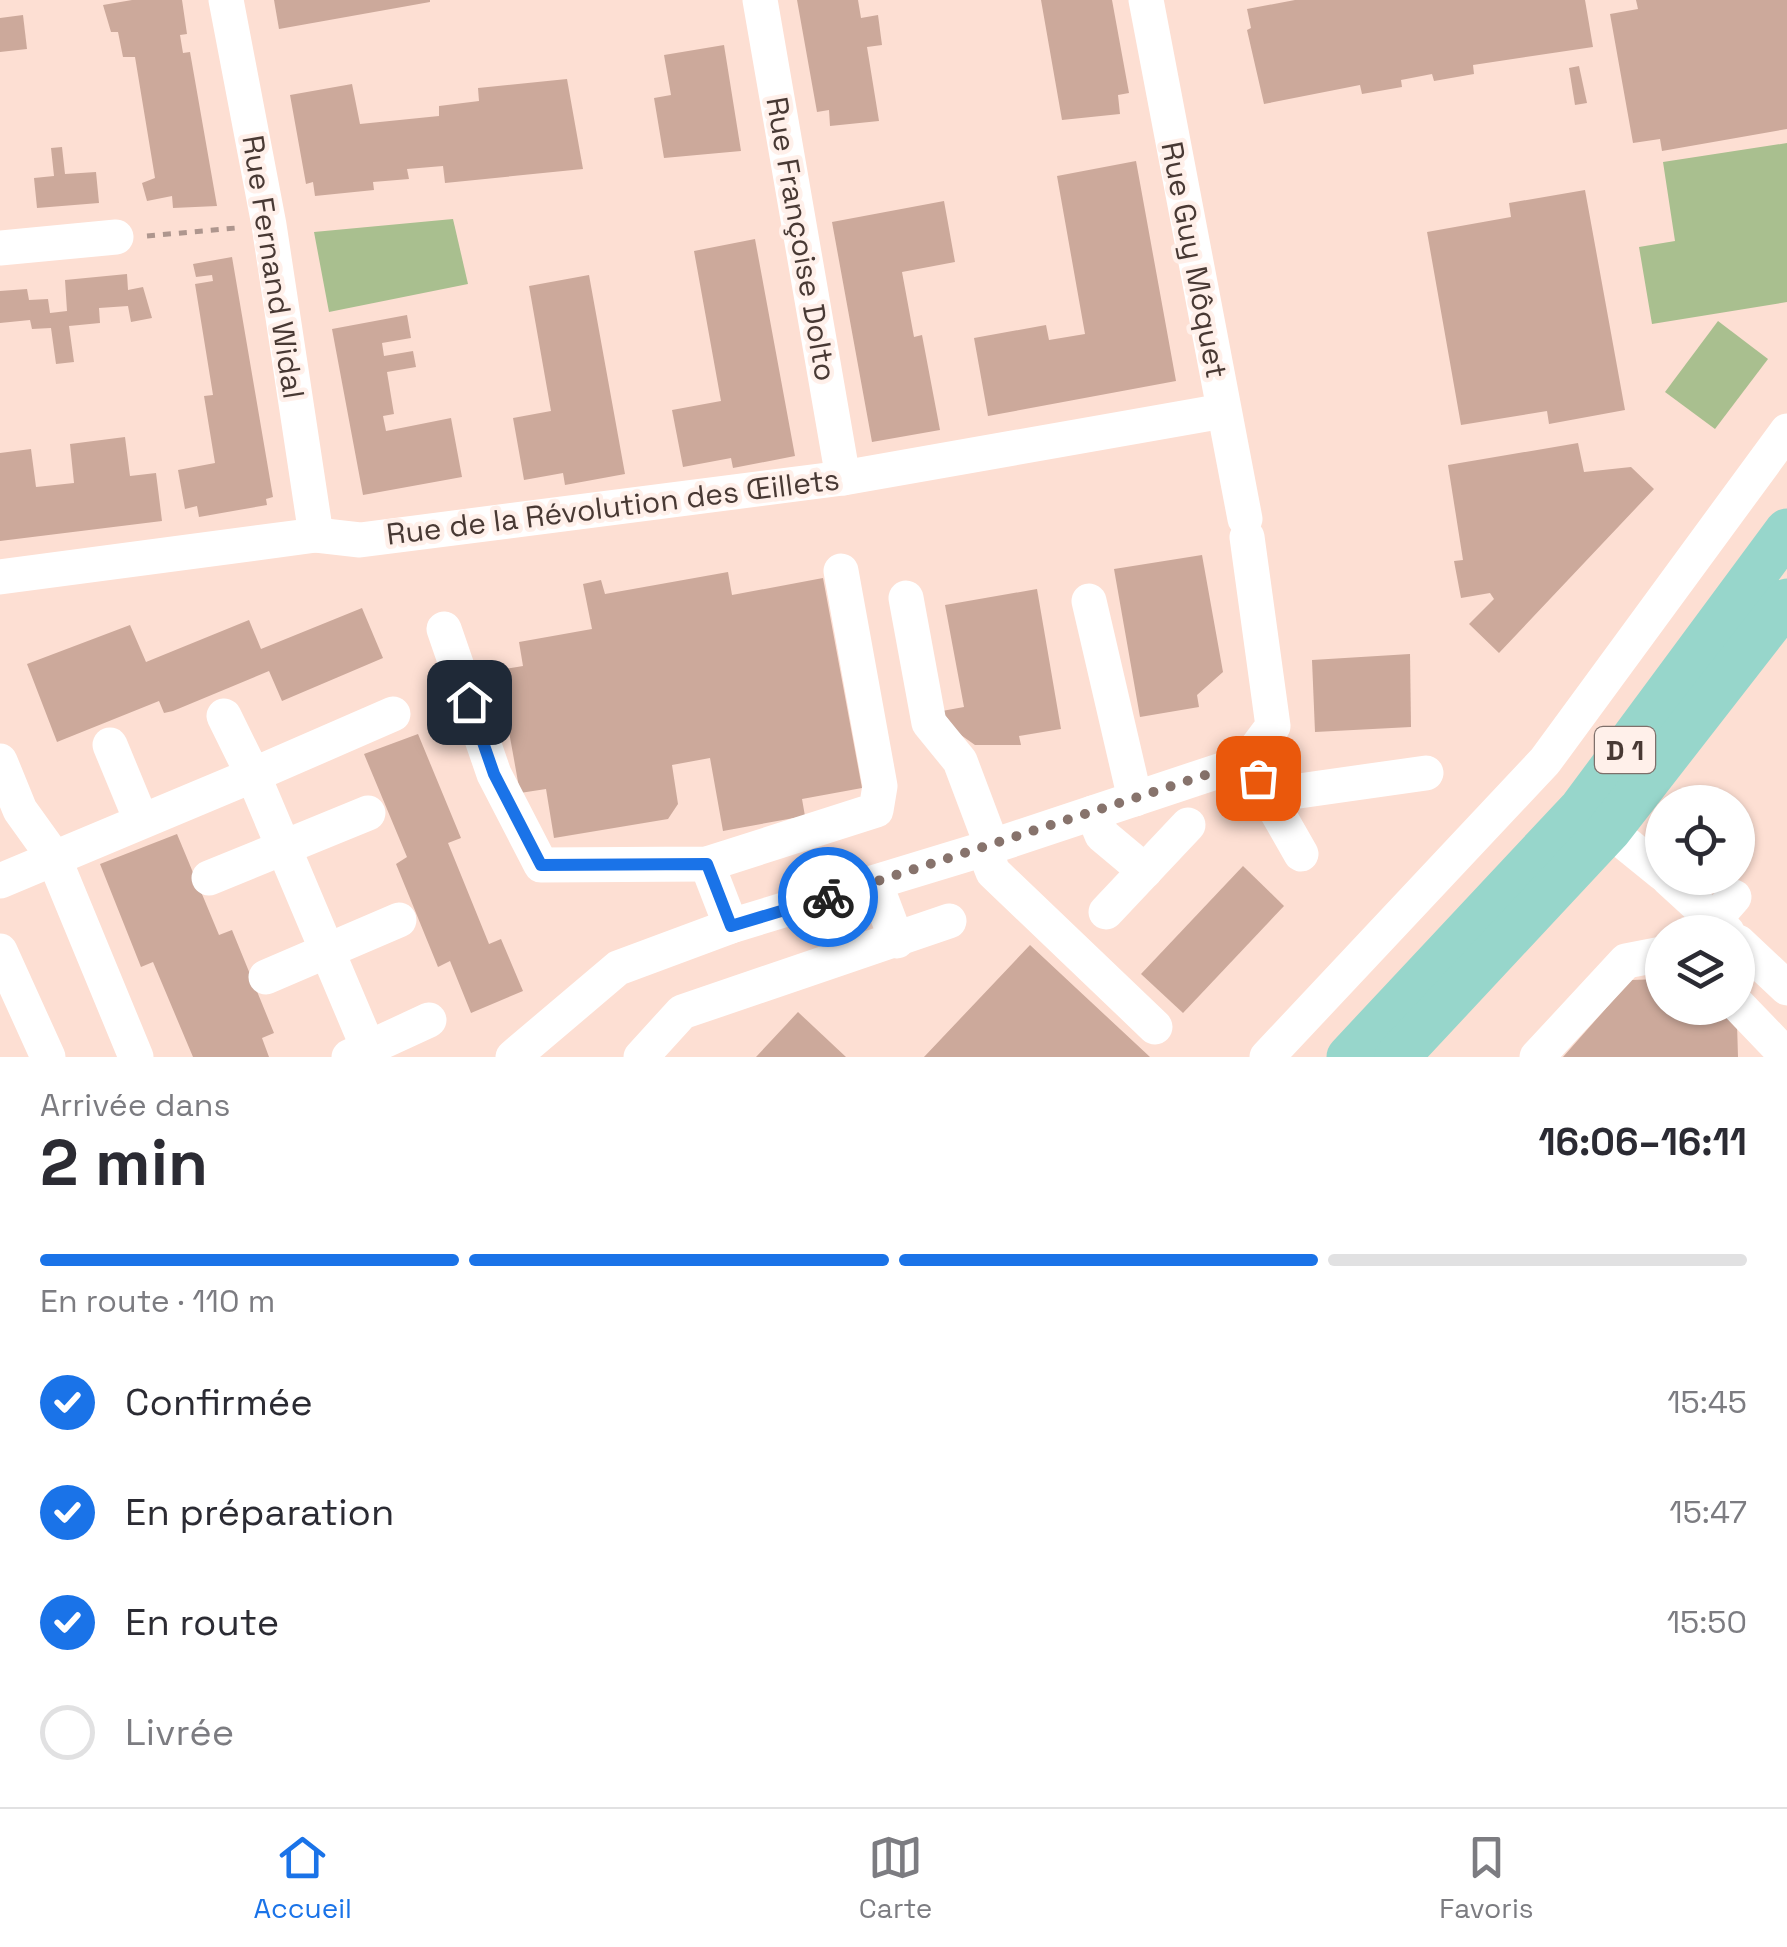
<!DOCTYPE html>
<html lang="fr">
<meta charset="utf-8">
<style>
:root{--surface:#fff;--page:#f7f7f7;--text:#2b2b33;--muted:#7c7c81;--line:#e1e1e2;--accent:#1a73e8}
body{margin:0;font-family:"Space Grotesk",sans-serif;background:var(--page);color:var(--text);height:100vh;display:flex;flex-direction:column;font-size:38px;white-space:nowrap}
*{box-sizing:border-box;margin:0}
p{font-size:32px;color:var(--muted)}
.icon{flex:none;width:55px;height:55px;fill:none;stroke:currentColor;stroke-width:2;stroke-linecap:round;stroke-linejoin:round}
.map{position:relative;height:1057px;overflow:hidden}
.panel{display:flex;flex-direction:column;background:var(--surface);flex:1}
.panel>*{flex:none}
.controls{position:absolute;left:1645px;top:785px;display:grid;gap:20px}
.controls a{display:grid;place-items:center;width:110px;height:110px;border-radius:50%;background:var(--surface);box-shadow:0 2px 8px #0004;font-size:50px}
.pin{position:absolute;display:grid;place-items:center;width:85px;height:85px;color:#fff;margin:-42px;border-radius:20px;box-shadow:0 5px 15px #0006}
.courier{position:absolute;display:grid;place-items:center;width:100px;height:100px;margin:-50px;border:8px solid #1a73e8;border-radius:50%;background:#fff;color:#222;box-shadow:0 2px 12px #0007}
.head em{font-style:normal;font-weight:700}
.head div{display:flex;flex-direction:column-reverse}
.head{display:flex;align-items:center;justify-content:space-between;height:170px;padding:0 40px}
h1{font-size:65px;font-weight:700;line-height:75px}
.bar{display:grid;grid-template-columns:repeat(4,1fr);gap:15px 10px;align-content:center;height:120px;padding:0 40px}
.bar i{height:12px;border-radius:8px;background:var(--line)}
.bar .active{background:var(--accent)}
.bar p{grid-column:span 4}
ol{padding:0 40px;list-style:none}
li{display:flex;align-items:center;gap:30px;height:110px}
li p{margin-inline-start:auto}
li .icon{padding:10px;border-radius:50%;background:var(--accent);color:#fff;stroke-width:4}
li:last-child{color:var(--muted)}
li i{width:55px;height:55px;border:5px solid var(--line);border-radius:50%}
.tabs{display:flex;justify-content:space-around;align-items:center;height:140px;border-top:2px solid var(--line);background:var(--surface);font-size:28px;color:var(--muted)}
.tabs a{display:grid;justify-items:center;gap:5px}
.tabs .active{color:var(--accent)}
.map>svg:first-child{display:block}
.green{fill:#a9bf8f}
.building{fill:#cca99b}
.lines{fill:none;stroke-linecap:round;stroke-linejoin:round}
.path{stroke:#ae968e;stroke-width:5;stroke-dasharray:8 8;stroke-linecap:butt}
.minor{stroke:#fff;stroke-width:35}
.major{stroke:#97d6cb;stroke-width:45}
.done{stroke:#87736c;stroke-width:10;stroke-dasharray:0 18}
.route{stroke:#1a73e8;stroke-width:12}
.labels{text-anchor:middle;stroke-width:9;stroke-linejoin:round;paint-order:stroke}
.shield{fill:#fff0ea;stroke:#7f706b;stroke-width:2.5}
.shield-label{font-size:28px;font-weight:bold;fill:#483934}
.street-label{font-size:30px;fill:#483934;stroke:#fff0ea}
</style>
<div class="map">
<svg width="1787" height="1057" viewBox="0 0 1787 1057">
<rect width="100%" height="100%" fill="#fddfd3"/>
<g class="green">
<path d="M1787,143V302L1652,324L1639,247L1675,241L1663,162Z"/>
<path d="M453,219L468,284L329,312L314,232Z"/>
<path d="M1718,321L1768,359L1715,429L1665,392Z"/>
</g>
<g class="building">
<path d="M132,0H182L187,34L180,35L183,53L190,52L217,206L173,208L172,196L147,201L142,183L155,178L135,57H123L118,32H111L103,5Z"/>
<path d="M274,0H430V2L279,29Z"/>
<path d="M797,0H858L861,18L878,15L882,45L867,47L879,121L830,126L829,110L817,112Z"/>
<path d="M1041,0H1112L1129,93L1118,95L1120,114L1062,120Z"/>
<path d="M1295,0H1585L1593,47L1473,65L1474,74L1434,81L1432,74L1401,80L1402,87L1362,94L1360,85L1264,104L1247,30L1251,28L1247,9Z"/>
<path d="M1636,0H1787V129L1662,151L1660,139L1633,143L1610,14L1638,9Z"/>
<path d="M23,15L27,49L0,52V18Z"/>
<path d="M724,45L741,151L664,158L654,98L671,95L664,55Z"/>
<path d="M1579,66L1587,103L1575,105L1569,68Z"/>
<path d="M567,79L583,169L445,183L443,166L407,169L409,179L373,182L374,190L315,196L313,182L306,184L290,95L352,84L360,124L439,116V106L479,101L478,88Z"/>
<path d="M62,147L65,174L96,172L99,203L37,208L34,178L54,176L51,148Z"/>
<path d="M1136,161L1176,381L988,416L974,338L1046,325L1049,340L1085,334L1057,176Z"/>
<path d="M1585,190L1625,410L1549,424L1547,411L1461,425L1427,232L1511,217L1509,203Z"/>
<path d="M944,201L955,262L902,272L914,337L922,335L940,430L872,442L832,222Z"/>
<path d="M755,239L795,456L733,468L731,458L683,467L672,410L721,401L694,251Z"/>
<path d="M232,257L273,497L266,499L267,505L199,517L197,506L185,509L178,470L215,463L204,396L213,395L195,284L213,281L212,275L196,277L193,264Z"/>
<path d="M127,274L128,290L143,287L152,318L131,322L128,306L99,308L100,323L69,326L74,362L56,364L51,328L32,329L30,320L0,323V291L27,289L29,300L48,299L50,313L67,311L65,280Z"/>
<path d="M589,275L625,474L565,485L563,473L524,480L513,418L551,411L529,286Z"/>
<path d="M407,315L411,338L382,343L384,356L413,351L416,367L387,372L394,414L383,416L386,431L451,418L462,477L363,495L332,329Z"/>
<path d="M125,437L130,476L156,473L162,521L0,541V453L31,449L36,487L74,483L70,444Z"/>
<path d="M1578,443L1584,472L1631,467L1654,489L1499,653L1469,624L1494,599L1490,593L1461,598L1454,561L1463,560L1448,465Z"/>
<path d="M1202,555L1223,672L1197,695L1199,707L1140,717L1114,569Z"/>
<path d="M728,572L732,595L823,578L862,788L802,799L805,816L723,831L710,758L672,765L678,804L668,819L554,838L546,789L520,793L498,670L523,666L519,642L592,629L583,584L601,580L605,594Z"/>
<path d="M1037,589L1061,729L1019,736L1021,745H975L958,733L942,711L964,707L945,605Z"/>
<path d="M362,608L383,658L282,701L269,671L173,711L164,713L159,701L57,742L27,664L130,625L146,662L249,620L261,649Z"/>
<path d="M1410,654L1411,727L1315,732L1312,660Z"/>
<path d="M418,734L461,838L448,843L489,944L501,939L523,991L471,1013L450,961L438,967L396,864L407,857L364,754Z"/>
<path d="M177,834L219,935L232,930L274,1033L262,1038L269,1057H193L153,962L141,967L100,864Z"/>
<path d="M1243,866L1284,906L1183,1013L1141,974Z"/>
<path d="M1030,945L1076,988L1150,1057H924Z"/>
<path d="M1662,979V1008H1721L1737,1023L1738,1057H1563L1631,980Z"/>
<path d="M798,1012L846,1057H756Z"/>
</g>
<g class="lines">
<path class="path" d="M147,236L236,228"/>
<g class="minor">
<path d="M226,0L269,225L316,535"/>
<path d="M760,0L843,478"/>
<path d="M1146,0L1245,519"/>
<path d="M0,248L116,237"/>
<path d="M0,577L316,535L360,540L843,478L1223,411"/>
<path d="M906,598L929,723L960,761L992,846"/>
<path d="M1089,601L1135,799"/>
<path d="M444,629L494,774L541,865L707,864L876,810L880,786L841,571"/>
<path d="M224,716L253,775L393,714"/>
<path d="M110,745L141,820"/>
<path d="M0,761L20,810L53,856L136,1057"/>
<path d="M1257,777L1301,854"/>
<path d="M1271,795L1426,773"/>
<path d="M1093,813L1102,835L1145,871"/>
<path d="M1609,830L1662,873"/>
<path d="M984,849L993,872L1155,1027"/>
<path d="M707,864L731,926"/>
<path d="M209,878L368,813"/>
<path d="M1668,878L1727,932"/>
<path d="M0,881L253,775L372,1057"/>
<path d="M875,883L897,941"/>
<path d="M1106,912L1188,825"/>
<path d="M1714,920L1734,897"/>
<path d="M1738,942L1787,988"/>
<path d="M0,951L48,1057"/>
<path d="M266,977L399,920"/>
<path d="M1738,1005L1787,1056"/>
<path d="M349,1057L429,1020"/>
<path d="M513,1057L618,968L731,926L984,849L1246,762L1273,726L1247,537"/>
<path d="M641,1057L682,1012L949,921"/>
<path d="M1267,1057L1545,761L1787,431"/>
<path d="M1537,1057L1626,961L1662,954"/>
</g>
<g class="major">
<path d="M1349,1057L1582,808L1787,531"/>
<path d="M1397,1057L1609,830L1787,601"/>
</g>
</g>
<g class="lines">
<path class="done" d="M828,897L1246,762L1258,778"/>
<path class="route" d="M469,702L494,774L541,865L707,864L731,926L828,897"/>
</g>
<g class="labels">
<rect class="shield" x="1595" y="727" width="60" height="46" rx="8"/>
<g class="shield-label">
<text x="1625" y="760">D 1</text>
</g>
<g class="street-label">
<text transform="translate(801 239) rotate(80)" y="10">Rue Françoise Dolto</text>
<text transform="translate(1194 260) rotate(79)" y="10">Rue Guy Môquet</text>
<text transform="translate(273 267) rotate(81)" y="10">Rue Fernand Widal</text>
<text transform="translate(613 507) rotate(-7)" y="10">Rue de la Révolution des Œillets</text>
</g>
</g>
</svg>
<div class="controls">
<a><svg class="icon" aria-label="locate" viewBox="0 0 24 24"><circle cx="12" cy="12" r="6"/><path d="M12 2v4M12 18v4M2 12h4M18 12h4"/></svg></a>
<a><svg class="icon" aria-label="layers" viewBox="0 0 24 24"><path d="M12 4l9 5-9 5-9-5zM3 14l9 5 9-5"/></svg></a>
</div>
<div class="pin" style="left:1258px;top:778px;background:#ea580c"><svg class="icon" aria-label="bag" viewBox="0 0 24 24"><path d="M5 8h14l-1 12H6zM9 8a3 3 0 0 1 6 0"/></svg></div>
<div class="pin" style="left:469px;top:702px;background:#1f2937"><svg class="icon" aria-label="home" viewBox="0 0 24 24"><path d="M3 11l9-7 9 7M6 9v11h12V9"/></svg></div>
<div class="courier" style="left:828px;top:897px"><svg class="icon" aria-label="bike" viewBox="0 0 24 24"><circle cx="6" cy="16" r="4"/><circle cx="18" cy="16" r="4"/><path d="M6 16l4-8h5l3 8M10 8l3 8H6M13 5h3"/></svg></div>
</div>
<section class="panel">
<div class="head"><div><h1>2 min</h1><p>Arrivée dans</p></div><em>16:06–16:11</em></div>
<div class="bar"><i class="active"></i><i class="active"></i><i class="active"></i><i></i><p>En route · 110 m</p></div>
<ol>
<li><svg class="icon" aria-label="check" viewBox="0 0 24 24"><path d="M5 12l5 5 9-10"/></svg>Confirmée<p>15:45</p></li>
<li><svg class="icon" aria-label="check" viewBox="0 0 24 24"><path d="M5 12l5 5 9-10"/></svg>En préparation<p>15:47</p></li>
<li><svg class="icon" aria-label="check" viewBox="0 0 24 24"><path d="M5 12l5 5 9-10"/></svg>En route<p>15:50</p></li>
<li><i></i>Livrée</li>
</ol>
</section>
<nav class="tabs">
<a class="active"><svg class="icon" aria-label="home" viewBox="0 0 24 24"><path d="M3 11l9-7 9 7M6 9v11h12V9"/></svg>Accueil</a>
<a><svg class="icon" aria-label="map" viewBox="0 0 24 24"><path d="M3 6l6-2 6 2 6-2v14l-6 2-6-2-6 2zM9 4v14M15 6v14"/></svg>Carte</a>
<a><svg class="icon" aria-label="saved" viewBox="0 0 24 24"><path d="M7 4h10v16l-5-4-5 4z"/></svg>Favoris</a>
</nav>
